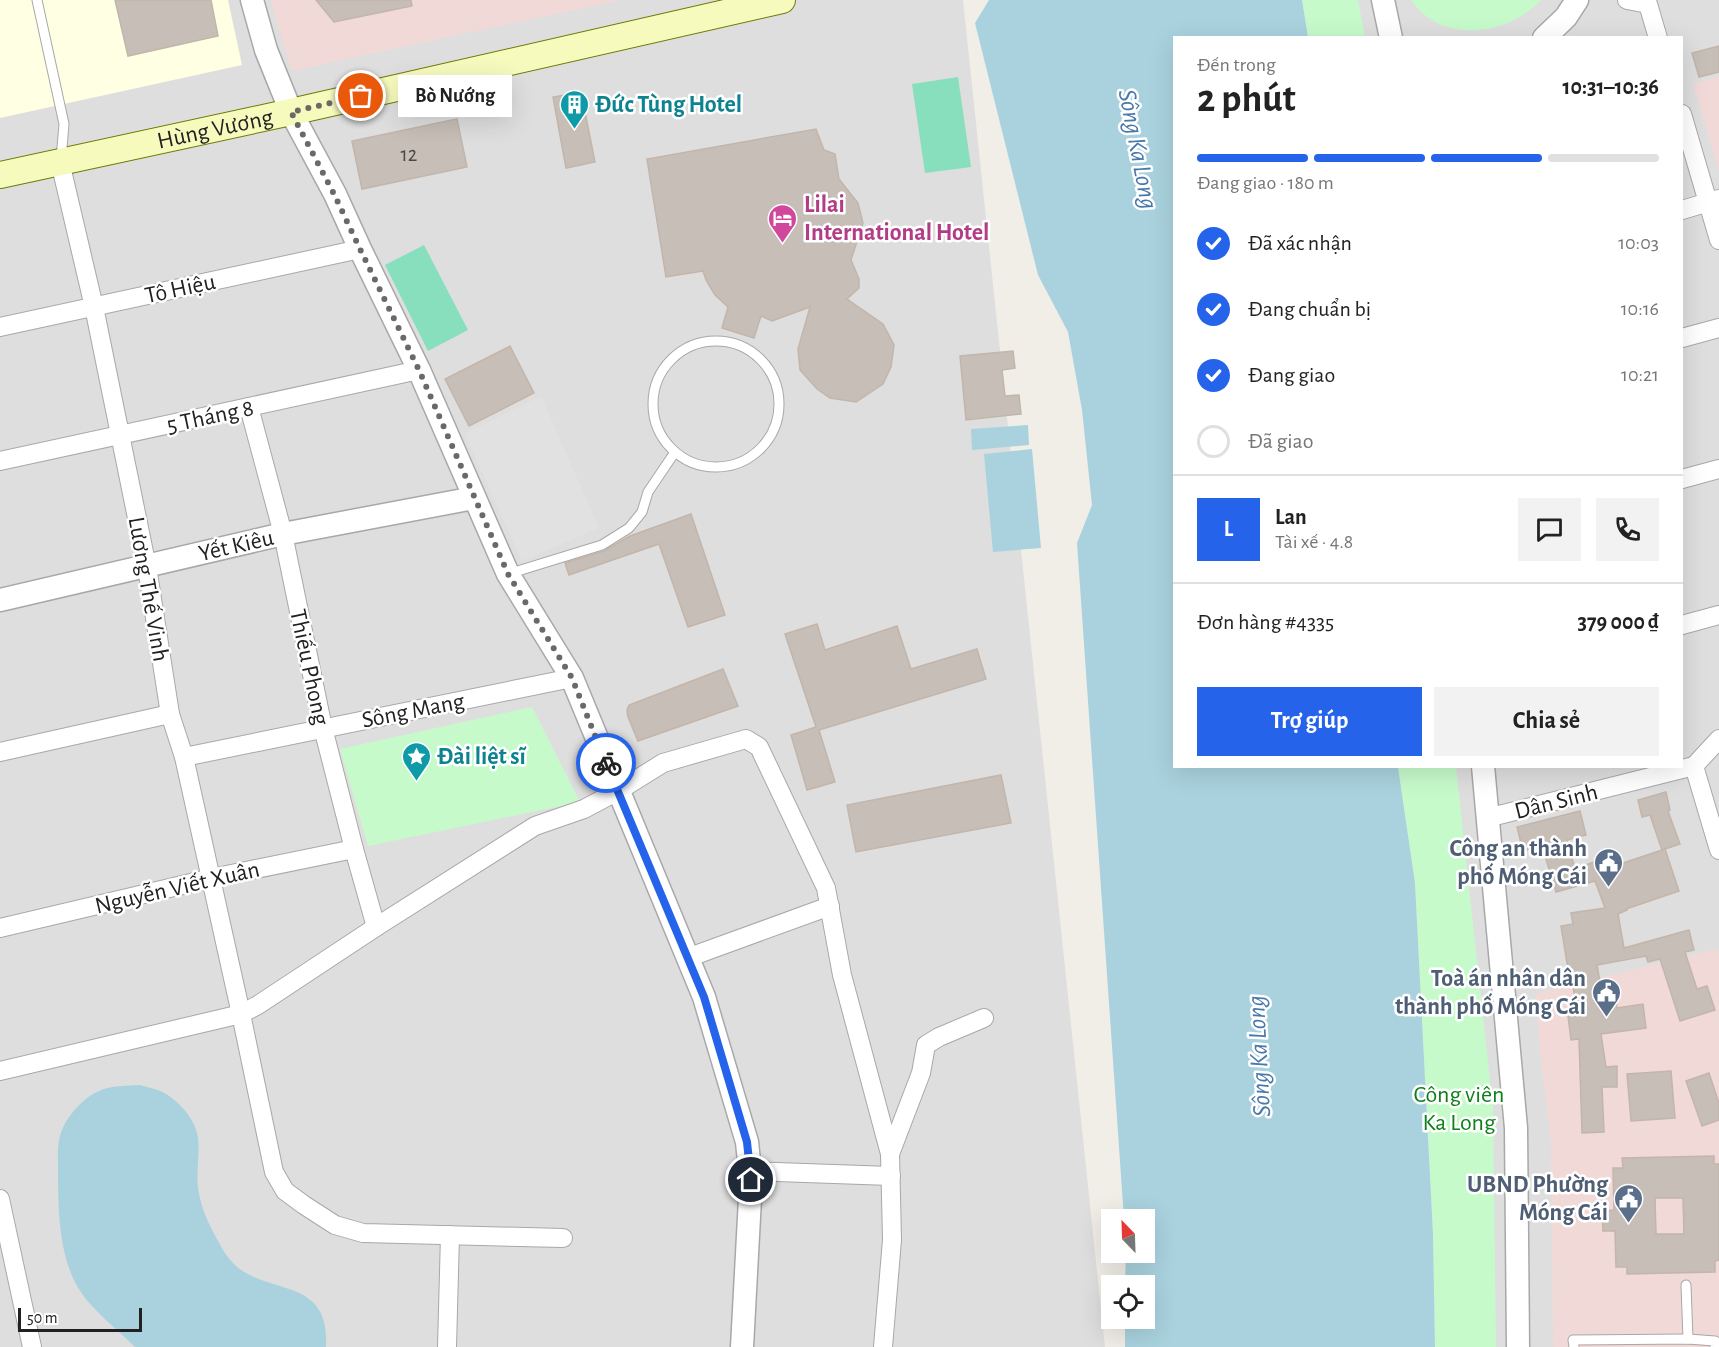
<!DOCTYPE html>
<html lang="vi">
<meta charset="utf-8">
<style>
:root{--surface:#fff;--page:#f2f2f2;--text:#222;--muted:#767676;--line:#e0e0e0;--accent:#2563eb}
body{margin:0;font-family:"Alegreya Sans",sans-serif;background:var(--page);color:var(--text);height:100vh;display:flex;flex-direction:column;font-size:22px;white-space:nowrap}
*{box-sizing:border-box;margin:0}
p{font-size:20px;color:var(--muted)}
.icon{flex:none;width:33px;height:33px;fill:none;stroke:currentColor;stroke-width:2;stroke-linecap:round;stroke-linejoin:round}
.map{position:relative;flex:1;overflow:hidden}
.side{position:absolute;left:1173px;top:36px;width:510px;height:732px;display:flex;flex-direction:column;background:var(--surface);border-radius:0px;box-shadow:0 6px 24px #0002}
.side>*{flex:none}
.needle{width:39px;rotate:337deg}
.tools{position:absolute;left:1101px;top:1209px;display:grid;gap:12px}
.tools a{display:grid;place-items:center;width:54px;height:54px;border-radius:0px;background:var(--surface);box-shadow:0 6px 24px #0002;font-size:30px}
.scale{position:absolute;left:18px;bottom:15px;width:124px;box-sizing:border-box;padding-left:6px;border:3px solid #212121;border-top:0;font-size:16px;line-height:21px;white-space:nowrap;color:#212121;-webkit-text-stroke:4px #fff;paint-order:stroke}
.pin{position:absolute;display:grid;place-items:center;width:51px;height:51px;color:#fff;margin:-26px;border:3px solid #fff;border-radius:50%;box-shadow:0 2px 6px #0007}
.courier{position:absolute;display:grid;place-items:center;width:60px;height:60px;margin:-30px;border:4px solid #2563eb;border-radius:50%;background:#fff;color:#222;box-shadow:0 2px 8px #0007}
.bubble{position:absolute;height:42px;border-radius:0px;background:var(--surface);box-shadow:0 6px 24px #0002;font-size:20px;font-weight:600;line-height:42px;text-align:center}
.overview em{font-style:normal;font-weight:600}
.overview div{display:flex;flex-direction:column-reverse}
.overview{display:flex;align-items:center;justify-content:space-between;height:102px;padding:0 24px}
h1{font-size:39px;font-weight:600;line-height:45px}
.bar{display:grid;grid-template-columns:repeat(4,1fr);gap:9px 6px;align-content:center;height:72px;padding:0 24px}
.bar i{height:8px;border-radius:4px;background:var(--line)}
.bar .on{background:var(--accent)}
.bar p{grid-column:span 4}
.line{display:flex;align-items:center;gap:15px;padding:0 24px;border-top:2px solid var(--line)}
.line div{flex:1}
.round{display:grid;place-items:center;flex:none;width:63px;height:63px;border-radius:0px;background:var(--page)}
ol{padding:0 24px;list-style:none}
li{display:flex;align-items:center;gap:18px;height:66px}
li p{margin-inline-start:auto}
li .icon{padding:6px;border-radius:50%;background:var(--accent);color:#fff;stroke-width:4}
li:last-child{color:var(--muted)}
li i{width:33px;height:33px;border:3px solid var(--line);border-radius:50%}
.cta{display:flex;gap:12px;margin-top:auto;padding:12px 24px}
.cta a{flex:1;height:69px;border-radius:0px;background:var(--accent);color:#fff;font-size:24px;font-weight:600;line-height:69px;text-align:center}
.cta a+a{background:var(--page);color:var(--text)}
.map>svg:first-child{display:block}
.residential{fill:#dfdede}
.commercial{fill:#f1d9d8}
.education{fill:#ffffe3}
.park{fill:#c6facb}
.pitch{fill:#87dfbe}
.parking{fill:#e1e1e1}
.water{fill:#a9d2de}
.building{fill:#c6beb7;stroke:#c3b5aa;stroke-width:1.5;fill-rule:evenodd}
.lines{fill:none;stroke-linecap:round;stroke-linejoin:round}
.service-casing{stroke:#a8a8a8;stroke-width:11}
.minor-casing{stroke:#a8a8a8;stroke-width:20}
.tertiary-casing{stroke:#a8a8a8;stroke-width:25}
.secondary-casing{stroke:#6d7a06;stroke-width:28}
.service{stroke:#fff;stroke-width:9}
.minor{stroke:#fff;stroke-width:18}
.tertiary{stroke:#fff;stroke-width:22}
.secondary{stroke:#f6fabd;stroke-width:26}
.done{stroke:#6a6967;stroke-width:6;stroke-dasharray:0 10.8}
.route{stroke:#2563eb;stroke-width:8}
.labels{text-anchor:middle;stroke-width:5;stroke-linejoin:round;paint-order:stroke}
.number-label{font-size:21px;fill:#4a4846}
.culture-label{font-size:24px;font-weight:bold;fill:#0d838f;stroke:#fff;text-anchor:start}
.street-label{font-size:24px;fill:#212121;stroke:#fff}
.hotel-label{font-size:24px;font-weight:bold;fill:#b23c85;stroke:#fff;text-anchor:start}
.service-label{font-size:24px;font-weight:bold;fill:#4e5e75;stroke:#fff;text-anchor:end}
.park-label{font-size:24px;fill:#0d8117;stroke:#fff}
.water-label{font-size:26px;font-style:italic;fill:#4a79a9;stroke:#fff}
</style>
<div class="map">
<svg width="1719" height="1347" viewBox="0 0 1719 1347">
<rect width="100%" height="100%" fill="#f1eee8"/>
<g class="residential">
<path d="M0,0H963L1105,1347H0Z"/>
<path d="M1349,0H1719V1347H1476L1441,767L1682,766V38L1354,37Z"/>
</g>
<g class="commercial">
<path d="M270,0H620L292,71Z"/>
<path d="M1719,76V172L1693,84Z"/>
<path d="M1717,949L1719,956V1347H1553L1551,1142L1540,1053L1536,993Z"/>
</g>
<path class="education" d="M0,0H228L242,65L0,118Z"/>
<g class="park">
<path d="M1302,0H1358L1365,37H1308Z"/>
<path d="M1411,0H1541C1507,36 1442,45 1411,0Z"/>
<path d="M532,707L580,802L368,846L340,749Z"/>
<path d="M1398,767H1456L1493,1108L1496,1347H1435L1433,1234L1415,883Z"/>
</g>
<g class="pitch">
<path d="M958,77L971,167L925,173L912,84Z"/>
<path d="M424,245L468,330L428,351L385,265Z"/>
</g>
<path class="parking" d="M541,396L599,528L522,561L465,434Z"/>
<g class="water">
<path d="M989,0H1302L1308,37L1174,38V766L1398,767L1415,883L1433,1234L1435,1347H1125V1319L1144,1318V1286L1125,1285L1126,1253L1144,1252V1220L1124,1219L1077,543L1092,505L1082,410L1068,332L1038,275L975,23Z"/>
<path d="M1028,425L1029,445L972,450L971,429Z"/>
<path d="M1032,449L1041,548L993,552L984,454Z"/>
<path d="M140,1085C146,1087 152,1088 158,1090C176,1097 195,1118 198,1137C200,1153 196,1172 198,1188C201,1210 211,1229 222,1248C225,1254 231,1261 236,1266C271,1296 330,1277 326,1347H135C116,1328 88,1307 76,1284C58,1251 58,1202 58,1167C58,1155 57,1141 62,1130C68,1115 84,1097 99,1091C111,1085 127,1086 140,1085Z"/>
</g>
<g class="building">
<path d="M115,0H211L218,36L128,56Z"/>
<path d="M316,0H411L412,6L334,22Z"/>
<path d="M1719,46V72L1699,77L1692,53Z"/>
<path d="M581,92L595,162L566,168L553,97Z"/>
<path d="M457,119L467,167L362,189L352,141Z"/>
<path d="M816,129L824,150L835,154L839,179L858,203L863,223L851,260L859,279V288L847,299L883,324L894,345L891,367L883,384L856,402L830,398L817,389L800,370L798,349L810,307L772,321L761,316L754,338L722,328L728,307L715,295L706,280L703,271L666,277L647,159Z"/>
<path d="M510,346L534,393L469,426L445,379Z"/>
<path d="M1013,351L1015,368L1002,370L1005,396L1019,395L1021,414L966,420L960,356Z"/>
<path d="M691,514L725,615L688,627L659,544L569,575L565,563L604,551L630,536Z"/>
<path d="M817,624L825,650L897,626L911,669L977,649L986,679L819,730L835,782L807,790L791,735L816,727L785,634Z"/>
<path d="M723,669L738,706L638,741L628,717L627,710L629,705Z"/>
<path d="M1001,775L1011,823L856,852L847,805Z"/>
<path d="M1666,792L1670,810L1668,811L1680,844L1662,850L1650,815L1642,817L1638,800Z"/>
<path d="M1580,811L1586,835L1567,840L1575,869L1607,857L1611,867L1665,849L1679,891L1626,909L1627,910L1618,914L1624,948L1689,930L1694,950L1685,952L1697,989L1707,986L1715,1010L1680,1021L1660,959L1648,962L1646,956L1597,965L1602,993L1615,991L1617,1008L1643,1004L1646,1028L1601,1034L1606,1067L1617,1066V1087H1602L1604,1132L1582,1133L1579,1039L1571,1040L1567,1008L1576,1006L1572,980L1571,981L1567,963L1561,926L1573,924L1571,913L1605,908L1595,881L1556,892L1542,846L1523,851L1517,827Z"/>
<path d="M1671,1071L1675,1118L1631,1121L1627,1074Z"/>
<path d="M1709,1073L1719,1103V1120L1702,1126L1686,1081Z"/>
<path d="M1714,1156V1164H1719V1260L1715,1261V1272L1627,1274V1267H1616L1615,1231H1603L1602,1211L1614,1210L1613,1168H1623L1622,1158ZM1655,1198H1683L1684,1234H1656Z"/>
</g>
<g class="lines">
<defs>
<g id="service">
<path d="M37,0L64,124L61,159"/>
<circle cx="716" cy="404" r="63"/>
<path d="M508,574L602,545L629,528L642,512L648,492L675,452"/>
<path d="M1686,1285L1688,1339"/>
<path d="M1574,1347L1573,1340L1688,1339L1715,1341V1347"/>
</g>
<g id="minor">
<path d="M1627,0L1648,4L1658,38"/>
<path d="M1682,114L1719,240"/>
<path d="M60,162L94,307L147,567L170,714L184,757L241,1014L274,1172L285,1191L304,1205L335,1225L363,1233L563,1238"/>
<path d="M1682,210L1719,199"/>
<path d="M0,327L360,249"/>
<path d="M1682,338L1719,328"/>
<path d="M249,407L283,534L323,728L354,849L376,927"/>
<path d="M0,461L419,370"/>
<path d="M1682,479L1719,469"/>
<path d="M1682,625L1719,615"/>
<path d="M1719,739L1694,766L1719,850"/>
<path d="M0,752L170,714"/>
<path d="M184,757L572,678"/>
<path d="M1487,818L1694,766"/>
<path d="M0,928L212,878L354,849"/>
<path d="M687,958L830,906"/>
<path d="M0,1071L241,1014L258,1005L376,927L535,826L584,809L618,791L663,763L746,739L759,747L826,888L842,975L890,1154L892,1240L883,1347"/>
<path d="M890,1154L921,1073L926,1045L939,1037L984,1018"/>
<path d="M750,1171L891,1176"/>
<path d="M0,1199L32,1347"/>
<path d="M447,1347L450,1235"/>
</g>
<g id="tertiary">
<path d="M252,0L266,50L291,112L335,194L360,249L419,370L508,574L572,678L704,997L747,1142L751,1180L742,1347"/>
<path d="M1383,0L1391,38"/>
<path d="M1544,38L1566,17L1577,0"/>
<path d="M0,600L283,534L474,498"/>
<path d="M1483,766L1516,1128L1518,1347"/>
</g>
<g id="secondary">
<path id="s1" d="M0,175L291,112L782,0"/>
</g>
</defs>
<use href="#service" class="service-casing"/>
<use href="#minor" class="minor-casing"/>
<use href="#tertiary" class="tertiary-casing"/>
<use href="#secondary" class="secondary-casing"/>
<use href="#service" class="service"/>
<use href="#minor" class="minor"/>
<use href="#tertiary" class="tertiary"/>
<use href="#secondary" class="secondary"/>
</g>
<g class="lines">
<path class="done" d="M361,96L291,112L334,194L360,249L419,370L508,574L572,678L606,763"/>
<path class="route" d="M606,763L704,997L747,1142L751,1180"/>
</g>
<defs>
<symbol id="building-pin" viewBox="-11 -11 22 30"><path d="M0 17L-7.5 6A9.5 9.5 0 1 1 7.5 6Z" fill="#0f9aa8" stroke="#fff"/><path d="M-4-6H4V6H1V3H-1V6H-4ZM-2.5-4.3h1.7v1.8h-1.7ZM.8-4.3h1.7v1.8H.8ZM-2.5-1h1.7V.8h-1.7ZM.8-1h1.7V.8H.8Z" fill="#fff"/></symbol>
<symbol id="hotel-pin" viewBox="-11 -11 22 30"><path d="M0 17L-7.5 6A9.5 9.5 0 1 1 7.5 6Z" fill="#d1479c" stroke="#fff"/><path d="M-6-4.5h1.5V1H6V5H4.5V3h-9V5H-6ZM-4 0a1.8 1.8 0 1 1 3.6 0ZM.5 0V-2.5h3Q6-2.5 6 0Z" fill="#fff"/></symbol>
<symbol id="sight-pin" viewBox="-11 -11 22 30"><path d="M0 17L-7.5 6A9.5 9.5 0 1 1 7.5 6Z" fill="#0f9aa8" stroke="#fff"/><path d="M0-6L1.8-2.2L6-1.7L2.9 1.2L3.7 5.4L0 3.3L-3.7 5.4L-2.9 1.2L-6-1.7L-1.8-2.2Z" fill="#fff"/></symbol>
<symbol id="civic-pin" viewBox="-11 -11 22 30"><path d="M0 17L-7.5 6A9.5 9.5 0 1 1 7.5 6Z" fill="#5c6f8a" stroke="#fff"/><path d="M-.6-6.5H3V-4.5H.6V-3L4-1V1h2V6H-6V1h2V-1L-.6-3ZM-1.2 2.5V6h2.4V2.5Z" fill="#fff"/></symbol>
</defs>
<g fill-rule="evenodd">
<use href="#building-pin" x="558" y="88" width="33" height="45"/>
<use href="#hotel-pin" x="766" y="202" width="33" height="45"/>
<use href="#sight-pin" x="400" y="740" width="33" height="45"/>
<use href="#civic-pin" x="1592" y="846" width="33" height="45"/>
<use href="#civic-pin" x="1590" y="976" width="33" height="45"/>
<use href="#civic-pin" x="1612" y="1182" width="33" height="45"/>
</g>
<g class="labels">
<g class="number-label">
<text x="409" y="161">12</text>
</g>
<g class="culture-label">
<text x="595" y="112">Đức Tùng Hotel</text>
<text x="437" y="764">Đài liệt sĩ</text>
</g>
<g class="street-label">
<text dy="8" stroke="none"><textPath href="#s1" startOffset="220">Hùng Vương</textPath></text>
<text transform="translate(180 288) rotate(-12)" y="8">Tô Hiệu</text>
<text transform="translate(210 416) rotate(-12)" y="8">5 Tháng 8</text>
<text transform="translate(236 545) rotate(-13)" y="8">Yết Kiêu</text>
<text transform="translate(149 589) rotate(80)" y="8">Lương Thế Vinh</text>
<text transform="translate(310 667) rotate(78)" y="8">Thiếu Phong</text>
<text transform="translate(413 710) rotate(-11)" y="8">Sông Mang</text>
<text transform="translate(1556 801) rotate(-14)" y="8">Dân Sinh</text>
<text transform="translate(177 887) rotate(-13)" y="8">Nguyễn Viết Xuân</text>
</g>
<g class="hotel-label">
<text x="804" y="212">Lilai<tspan x="804" dy="28">International Hotel</tspan></text>
</g>
<g class="service-label">
<text x="1587" y="856">Công an thành<tspan x="1587" dy="28">phố Móng Cái</tspan></text>
<text x="1586" y="986">Toà án nhân dân<tspan x="1586" dy="28">thành phố Móng Cái</tspan></text>
<text x="1608" y="1192">UBND Phường<tspan x="1608" dy="28">Móng Cái</tspan></text>
</g>
<g class="park-label">
<text x="1459" y="1102">Công viên<tspan x="1459" dy="28">Ka Long</tspan></text>
</g>
<g class="water-label">
<text transform="translate(1139 149) rotate(79)" y="9">Sông Ka Long</text>
<text transform="translate(1258 1056) rotate(-93)" y="9">Sông Ka Long</text>
</g>
</g>
</svg>
<div class="tools">
<a><svg class="needle" viewBox="-14 -14 28 28"><path d="M0-13l5 13h-10z" fill="#e53935"/><path d="M0 13l5-13h-10z" fill="#767676"/></svg></a>
<a><svg class="icon" aria-label="locate" viewBox="0 0 24 24"><circle cx="12" cy="12" r="6"/><path d="M12 2v4M12 18v4M2 12h4M18 12h4"/></svg></a>
</div>
<div class="scale">50 m</div>
<div class="pin" style="left:361px;top:96px;background:#ea580c"><svg class="icon" aria-label="bag" viewBox="0 0 24 24"><path d="M5 8h14l-1 12H6zM9 8a3 3 0 0 1 6 0"/></svg></div>
<div class="pin" style="left:751px;top:1180px;background:#1f2937"><svg class="icon" aria-label="home" viewBox="0 0 24 24"><path d="M3 11l9-7 9 7M6 9v11h12V9"/></svg></div>
<div class="courier" style="left:606px;top:763px"><svg class="icon" aria-label="bike" viewBox="0 0 24 24"><circle cx="6" cy="16" r="4"/><circle cx="18" cy="16" r="4"/><path d="M6 16l4-8h5l3 8M10 8l3 8H6M13 5h3"/></svg></div>
<div class="bubble" style="left:398px;top:75px;width:114px">Bò Nướng</div>
<section class="side">
<div class="overview"><div><h1>2 phút</h1><p>Đến trong</p></div><em>10:31–10:36</em></div>
<div class="bar"><i class="on"></i><i class="on"></i><i class="on"></i><i></i><p>Đang giao · 180 m</p></div>
<ol>
<li><svg class="icon" aria-label="check" viewBox="0 0 24 24"><path d="M5 12l5 5 9-10"/></svg>Đã xác nhận<p>10:03</p></li>
<li><svg class="icon" aria-label="check" viewBox="0 0 24 24"><path d="M5 12l5 5 9-10"/></svg>Đang chuẩn bị<p>10:16</p></li>
<li><svg class="icon" aria-label="check" viewBox="0 0 24 24"><path d="M5 12l5 5 9-10"/></svg>Đang giao<p>10:21</p></li>
<li><i></i>Đã giao</li>
</ol>
<div class="line" style="height:108px"><b class="round" style="background:var(--accent);color:#fff">L</b><div><b>Lan</b><p>Tài xế · 4.8</p></div><a class="round"><svg class="icon" aria-label="chat" viewBox="0 0 24 24"><path d="M4 5h16v11H9l-5 4z"/></svg></a><a class="round"><svg class="icon" aria-label="phone" viewBox="0 0 24 24"><path d="M5 4h4l2 5-3 2q2 4 5 5l2-3 5 2v4C11 20 4 13 5 4z"/></svg></a></div>
<div class="line" style="height:78px"><div>Đơn hàng #4335</div><b>379 000 ₫</b></div>
<div class="cta"><a>Trợ giúp</a><a>Chia sẻ</a></div>
</section>
</div>
